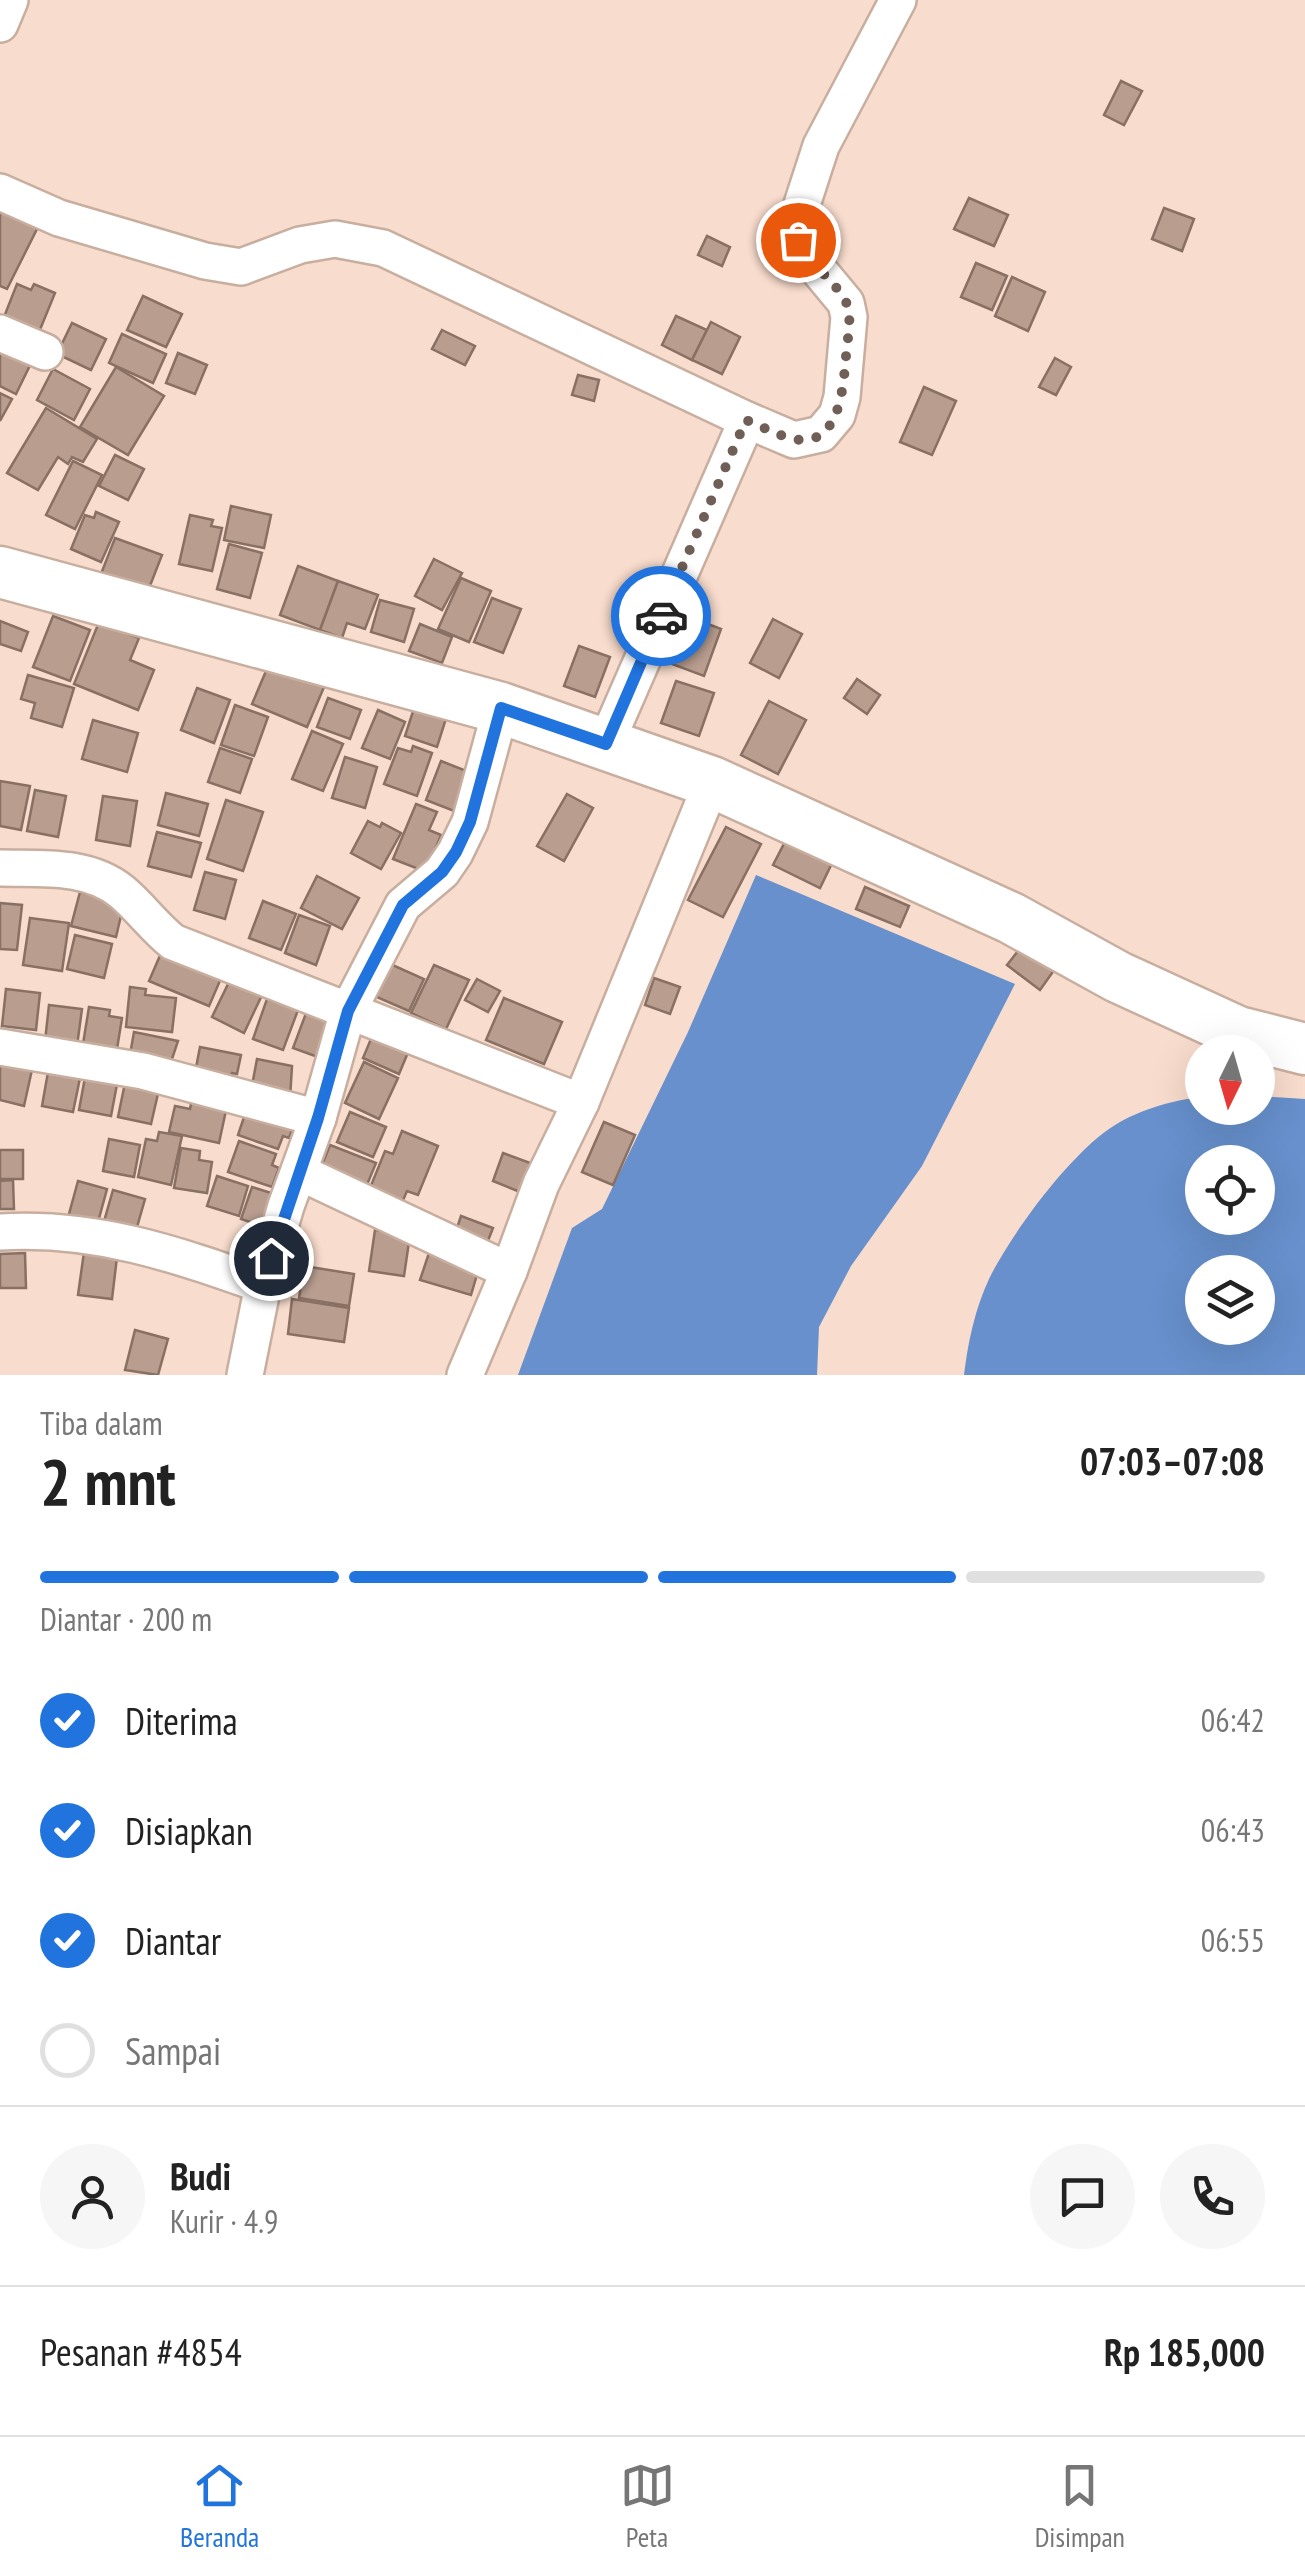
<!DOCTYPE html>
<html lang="id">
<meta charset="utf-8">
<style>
:root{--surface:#fff;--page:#f6f6f6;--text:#222;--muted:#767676;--line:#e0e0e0;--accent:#2173de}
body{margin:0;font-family:"PT Sans Narrow",sans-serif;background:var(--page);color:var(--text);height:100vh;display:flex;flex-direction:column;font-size:38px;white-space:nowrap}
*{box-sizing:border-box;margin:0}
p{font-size:32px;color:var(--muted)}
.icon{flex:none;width:55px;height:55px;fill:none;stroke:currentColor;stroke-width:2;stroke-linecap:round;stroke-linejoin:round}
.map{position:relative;height:1375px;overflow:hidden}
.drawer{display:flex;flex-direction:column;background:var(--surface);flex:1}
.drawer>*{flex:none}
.needle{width:65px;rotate:185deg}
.fabs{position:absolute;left:1185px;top:1035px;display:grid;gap:20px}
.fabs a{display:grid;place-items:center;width:90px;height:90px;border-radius:50%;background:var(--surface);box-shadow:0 10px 40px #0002;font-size:50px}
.pin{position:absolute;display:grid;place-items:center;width:85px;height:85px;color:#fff;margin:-42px;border:5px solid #fff;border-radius:50%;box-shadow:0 2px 10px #0007}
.courier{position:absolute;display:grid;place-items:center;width:100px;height:100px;margin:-50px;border:8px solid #2173de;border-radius:50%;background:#fff;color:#222;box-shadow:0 2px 12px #0007}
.headline em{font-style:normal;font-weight:600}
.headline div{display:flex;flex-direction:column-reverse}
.headline{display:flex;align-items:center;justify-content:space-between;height:170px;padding:0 40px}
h1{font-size:65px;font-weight:600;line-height:75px}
.bar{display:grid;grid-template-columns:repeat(4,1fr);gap:15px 10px;align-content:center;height:120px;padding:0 40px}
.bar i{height:12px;border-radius:8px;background:var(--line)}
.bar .active{background:var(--accent)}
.bar p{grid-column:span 4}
.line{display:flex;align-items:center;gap:25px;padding:0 40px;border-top:2px solid var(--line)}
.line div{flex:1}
.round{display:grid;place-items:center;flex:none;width:105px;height:105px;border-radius:52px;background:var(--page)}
ol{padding:0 40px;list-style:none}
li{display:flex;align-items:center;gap:30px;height:110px}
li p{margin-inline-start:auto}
li .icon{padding:10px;border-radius:50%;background:var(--accent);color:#fff;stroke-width:4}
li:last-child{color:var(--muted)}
li i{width:55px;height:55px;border:5px solid var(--line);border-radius:50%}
.dock{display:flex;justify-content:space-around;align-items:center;height:140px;border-top:2px solid var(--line);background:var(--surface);font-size:28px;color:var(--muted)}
.dock a{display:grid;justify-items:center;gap:5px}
.dock .active{color:var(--accent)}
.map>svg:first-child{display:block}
.water{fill:#6790cc;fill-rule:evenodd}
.building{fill:#b99e90;stroke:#897063;stroke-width:2.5}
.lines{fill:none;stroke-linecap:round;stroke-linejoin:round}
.street-casing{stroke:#c8ae9f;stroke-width:40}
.secondary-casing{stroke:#c8ae9f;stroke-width:55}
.street{stroke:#fff;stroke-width:35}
.secondary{stroke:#fff;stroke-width:50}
.done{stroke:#705f57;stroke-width:10;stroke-dasharray:0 18}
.route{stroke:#2173de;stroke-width:12}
</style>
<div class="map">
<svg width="1305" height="1375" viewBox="0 0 1305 1375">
<rect width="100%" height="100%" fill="#f8dccd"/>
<g class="water">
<path d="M756,875L1015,984L922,1166L851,1266L819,1327L817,1375H518L572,1228L602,1209L688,1032Z"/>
<path d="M1258,1096L1305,1099V1375H964C968,1342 975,1309 989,1279C1011,1234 1068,1157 1109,1129C1135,1111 1171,1100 1202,1097V1108H1258ZM1202,1162H1258V1218H1202ZM1202,1272H1258V1328H1202Z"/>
</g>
<g class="building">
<path d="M1121,81L1142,91L1124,125L1104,115Z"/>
<path d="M969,198L1008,215L994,246L954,229Z"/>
<path d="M0,208L41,221L7,289L0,286Z"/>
<path d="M1164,208L1194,219L1182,251L1152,239Z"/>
<path d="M707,236L730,247L722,266L698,255Z"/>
<path d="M976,263L1007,276L992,310L961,297Z"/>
<path d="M1012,277L1045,292L1028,331L995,316Z"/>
<path d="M17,284L31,290L34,284L55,293L39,332L4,317Z"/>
<path d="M143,296L182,314L166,347L127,330Z"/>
<path d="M676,316L707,330L692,360L662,345Z"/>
<path d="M711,322L740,337L722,374L692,360Z"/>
<path d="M72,323L106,339L91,370L57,354Z"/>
<path d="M442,330L475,346L465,365L432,349Z"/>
<path d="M122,334L166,354L153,383L109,363Z"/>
<path d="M0,338L35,355L16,394L0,386Z"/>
<path d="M178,353L207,365L195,394L166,383Z"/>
<path d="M1055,358L1071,367L1056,395L1039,387Z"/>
<path d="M116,367L164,396L128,455L80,427Z"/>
<path d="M53,369L90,389L74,420L37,400Z"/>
<path d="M578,375L599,380L594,401L572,395Z"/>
<path d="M924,387L956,401L932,455L900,442Z"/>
<path d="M0,393L12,399L0,421Z"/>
<path d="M46,408L97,439L83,462L72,457L68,464L58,457L38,490L7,473Z"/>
<path d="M115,455L144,469L128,500L99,486Z"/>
<path d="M73,461L102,475L75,529L46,515Z"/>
<path d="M231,506L271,515L264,548L224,540Z"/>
<path d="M96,512L119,522L101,562L71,549L85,515L94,518Z"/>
<path d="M190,515L213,520L211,526L222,528L212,571L179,564Z"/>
<path d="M115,538L162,555L148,591L101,574Z"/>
<path d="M229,544L262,553L250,598L217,589Z"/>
<path d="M434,559L462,573L442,610L415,596Z"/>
<path d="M298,566L338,581L320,630L280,615Z"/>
<path d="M461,578L491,591L469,642L438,629Z"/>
<path d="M338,581L378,595L365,629L347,623L342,638L320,630Z"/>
<path d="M492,598L521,609L503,653L474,642Z"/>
<path d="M380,600L414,609L404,642L371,632Z"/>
<path d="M682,614L721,629L704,676L664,661Z"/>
<path d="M53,616L90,630L70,681L33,667Z"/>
<path d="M773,619L802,634L779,678L750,663Z"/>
<path d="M0,621L28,632L21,651L0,644Z"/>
<path d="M99,622L139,638L130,660L154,670L138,710L74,684Z"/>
<path d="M420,624L452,637L442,663L409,651Z"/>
<path d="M579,646L610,657L595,697L564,686Z"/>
<path d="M275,650L330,673L307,727L252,704Z"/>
<path d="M28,675L74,688L62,727L31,718L35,703L21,699Z"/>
<path d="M857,679L880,695L867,714L844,698Z"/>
<path d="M676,681L714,693L699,736L661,723Z"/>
<path d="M197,688L230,700L214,743L181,730Z"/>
<path d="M418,696L450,706L437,747L405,736Z"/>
<path d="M328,698L361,710L350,739L317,727Z"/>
<path d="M769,701L806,720L778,774L741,755Z"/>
<path d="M235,705L268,717L254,756L221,745Z"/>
<path d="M378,710L405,722L390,759L362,748Z"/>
<path d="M93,720L138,733L127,772L82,759Z"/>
<path d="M312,731L343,744L323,791L292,779Z"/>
<path d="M413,746L432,753L417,796L384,784L398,748L411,752Z"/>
<path d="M220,748L252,759L240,793L208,782Z"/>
<path d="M345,757L377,767L365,808L332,798Z"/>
<path d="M441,761L474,774L459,813L426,800Z"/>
<path d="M0,781L30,786L21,830L0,826Z"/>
<path d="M35,790L66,796L58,837L27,831Z"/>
<path d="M166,793L208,804L199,836L158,825Z"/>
<path d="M567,794L593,808L564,861L537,846Z"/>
<path d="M103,796L137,801L130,846L96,840Z"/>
<path d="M226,800L263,812L243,871L207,859Z"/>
<path d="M416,804L437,812L429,830L441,835L426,872L393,859Z"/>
<path d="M368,821L380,827L382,823L401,833L381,869L351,853Z"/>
<path d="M726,827L761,844L723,917L688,900Z"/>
<path d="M157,832L201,843L191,877L148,866Z"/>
<path d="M788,836L834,859L820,888L773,865Z"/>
<path d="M205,872L236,880L225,919L194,910Z"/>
<path d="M317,876L359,898L342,929L301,908Z"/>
<path d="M865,887L909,906L900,927L856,909Z"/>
<path d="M80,892L124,903L116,937L71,926Z"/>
<path d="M263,901L296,914L281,950L249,938Z"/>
<path d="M0,903L22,905L17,950L0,949Z"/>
<path d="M299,915L330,926L316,965L285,953Z"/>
<path d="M30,918L69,923L62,971L23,965Z"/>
<path d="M75,935L112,944L104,978L67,969Z"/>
<path d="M1025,942L1057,966L1040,990L1007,965Z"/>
<path d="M165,944L225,969L209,1006L149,981Z"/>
<path d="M388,963L424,979L409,1011L372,995Z"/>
<path d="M434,965L469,980L446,1029L411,1013Z"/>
<path d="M231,978L263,993L244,1033L212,1017Z"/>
<path d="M654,978L680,987L670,1014L645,1005Z"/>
<path d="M477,979L500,991L488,1012L465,1000Z"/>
<path d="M130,987L146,989L145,995L176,998L172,1032L126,1027Z"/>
<path d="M6,989L40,993L36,1030L2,1026Z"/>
<path d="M504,998L562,1022L544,1064L486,1040Z"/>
<path d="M267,999L298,1010L283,1050L253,1039Z"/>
<path d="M49,1005L82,1009L77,1046L45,1041Z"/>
<path d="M89,1007L110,1010L109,1016L122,1018L117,1049L83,1044Z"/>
<path d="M308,1008L338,1020L323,1059L293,1048Z"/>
<path d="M376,1027L412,1043L399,1074L363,1058Z"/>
<path d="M134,1032L178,1041L167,1074L128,1066Z"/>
<path d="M200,1047L241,1055L237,1074L232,1073L230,1085L194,1078Z"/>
<path d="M257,1059L292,1066L290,1099L251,1091Z"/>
<path d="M0,1061L33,1065L24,1106L0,1100Z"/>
<path d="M364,1062L398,1078L379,1119L345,1103Z"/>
<path d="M48,1072L80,1078L73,1112L42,1106Z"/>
<path d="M86,1072L118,1079L111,1116L79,1110Z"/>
<path d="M126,1078L160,1085L151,1124L118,1117Z"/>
<path d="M193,1093L228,1101L219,1143L169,1132L175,1106L190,1109Z"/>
<path d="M248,1105L295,1121L289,1138L283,1136L278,1149L238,1135Z"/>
<path d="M350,1112L386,1127L373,1157L337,1142Z"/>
<path d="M604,1122L635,1135L613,1185L582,1172Z"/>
<path d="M402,1131L438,1146L418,1195L407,1191L401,1205L368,1193L385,1151L393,1154Z"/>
<path d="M159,1132L182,1136L171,1185L138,1177L146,1139L157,1141Z"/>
<path d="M109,1139L140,1145L134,1177L103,1171Z"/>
<path d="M239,1141L276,1154L272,1165L279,1168L272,1187L228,1172Z"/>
<path d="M330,1145L376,1163L364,1192L318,1175Z"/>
<path d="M181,1148L200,1151L199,1160L212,1162L207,1193L174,1188Z"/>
<rect x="0" y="1150" width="23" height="29"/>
<path d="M503,1153L541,1167L530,1196L493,1181Z"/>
<path d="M217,1176L248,1186L239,1216L207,1206Z"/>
<path d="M13,1180L14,1209H0V1181Z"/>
<path d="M78,1181L107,1189L95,1233L66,1225Z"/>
<path d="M252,1187L284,1197L273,1230L241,1219Z"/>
<path d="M113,1190L145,1199L133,1241L101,1232Z"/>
<path d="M461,1216L493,1228L484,1251L453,1240Z"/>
<path d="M375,1230L410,1235L404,1276L369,1271Z"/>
<path d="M84,1252L117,1257L112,1299L78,1295Z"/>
<path d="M25,1253L26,1288H0V1254Z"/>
<path d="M429,1253L481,1261L471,1295L420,1280Z"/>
<path d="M304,1266L354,1274L349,1306L299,1298Z"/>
<path d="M292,1299L349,1308L344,1342L288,1334Z"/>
<path d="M135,1330L168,1339L158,1375L125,1370Z"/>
</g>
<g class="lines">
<defs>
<g id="street">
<path d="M0,24L10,0"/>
<path d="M0,192L59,218L205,261L241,267L300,245L335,239L383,248L747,420L794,440L821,434L837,415L842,397L849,317L846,303L802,250L796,223L821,146L898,0"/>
<path d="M0,333L45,352"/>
<path d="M606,743L747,420"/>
<path d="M0,868C41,869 88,864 122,892C140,907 154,927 173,942L581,1102"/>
<path d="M0,1047L143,1071L318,1118"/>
<path d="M299,1172L509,1271"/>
<path d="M0,1232C95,1226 175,1254 263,1285"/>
<path d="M245,1375L263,1285L286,1206L318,1118L348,1011L403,905L442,872L455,853L470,822L501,708"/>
<path d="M465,1375L509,1271L541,1184L581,1102L712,782"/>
</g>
<path id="secondary" d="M0,572L501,708L712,782L1011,918L1118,977L1238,1032L1305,1049"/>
</defs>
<use href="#street" class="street-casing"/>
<use href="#secondary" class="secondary-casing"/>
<use href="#street" class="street"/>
<use href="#secondary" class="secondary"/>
</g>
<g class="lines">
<path class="done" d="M661,616L746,420C761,426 775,434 790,438C840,452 843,388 846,356C847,340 853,317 846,302C834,279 808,264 798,240"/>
<path class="route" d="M271,1258L318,1118L348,1011L403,905L442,872L456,852L470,822L501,708L606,744L661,616"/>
</g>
</svg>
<div class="fabs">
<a><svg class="needle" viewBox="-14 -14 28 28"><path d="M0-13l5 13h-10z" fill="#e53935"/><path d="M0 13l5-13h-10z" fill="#767676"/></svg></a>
<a><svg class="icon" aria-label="locate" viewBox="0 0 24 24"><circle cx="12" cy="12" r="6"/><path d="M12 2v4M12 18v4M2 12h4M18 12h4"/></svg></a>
<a><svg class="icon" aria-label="layers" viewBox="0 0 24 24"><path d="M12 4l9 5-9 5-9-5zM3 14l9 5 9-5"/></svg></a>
</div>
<div class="pin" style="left:798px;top:240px;background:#ea580c"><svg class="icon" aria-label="bag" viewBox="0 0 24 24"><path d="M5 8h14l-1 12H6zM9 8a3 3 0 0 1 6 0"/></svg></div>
<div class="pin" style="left:271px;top:1258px;background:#1f2937"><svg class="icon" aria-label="home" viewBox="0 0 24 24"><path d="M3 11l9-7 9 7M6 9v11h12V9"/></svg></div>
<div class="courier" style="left:661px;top:616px"><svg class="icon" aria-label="car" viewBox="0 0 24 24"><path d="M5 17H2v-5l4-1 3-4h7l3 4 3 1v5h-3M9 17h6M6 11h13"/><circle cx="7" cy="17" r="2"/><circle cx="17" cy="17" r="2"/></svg></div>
</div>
<section class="drawer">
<div class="headline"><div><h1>2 mnt</h1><p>Tiba dalam</p></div><em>07:03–07:08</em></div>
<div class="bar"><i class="active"></i><i class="active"></i><i class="active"></i><i></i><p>Diantar · 200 m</p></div>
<ol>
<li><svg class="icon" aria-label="check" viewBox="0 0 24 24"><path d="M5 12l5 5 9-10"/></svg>Diterima<p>06:42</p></li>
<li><svg class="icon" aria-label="check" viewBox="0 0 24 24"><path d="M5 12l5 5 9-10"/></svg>Disiapkan<p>06:43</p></li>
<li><svg class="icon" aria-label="check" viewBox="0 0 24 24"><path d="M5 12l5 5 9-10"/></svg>Diantar<p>06:55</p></li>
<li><i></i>Sampai</li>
</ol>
<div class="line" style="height:180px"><a class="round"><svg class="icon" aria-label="person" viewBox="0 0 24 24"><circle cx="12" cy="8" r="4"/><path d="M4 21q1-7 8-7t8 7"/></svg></a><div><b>Budi</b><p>Kurir · 4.9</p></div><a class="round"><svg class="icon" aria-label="chat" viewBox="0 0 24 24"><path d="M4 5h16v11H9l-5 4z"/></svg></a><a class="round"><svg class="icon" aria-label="phone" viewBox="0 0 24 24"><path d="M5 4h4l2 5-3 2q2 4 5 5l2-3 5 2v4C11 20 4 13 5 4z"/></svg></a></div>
<div class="line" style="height:130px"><div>Pesanan #4854</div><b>Rp 185,000</b></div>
</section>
<nav class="dock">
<a class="active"><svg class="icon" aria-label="home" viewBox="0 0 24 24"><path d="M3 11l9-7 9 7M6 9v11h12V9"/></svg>Beranda</a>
<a><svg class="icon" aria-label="map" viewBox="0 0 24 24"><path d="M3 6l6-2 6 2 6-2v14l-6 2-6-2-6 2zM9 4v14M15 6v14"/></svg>Peta</a>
<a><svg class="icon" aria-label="saved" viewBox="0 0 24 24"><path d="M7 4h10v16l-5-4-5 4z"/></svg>Disimpan</a>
</nav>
